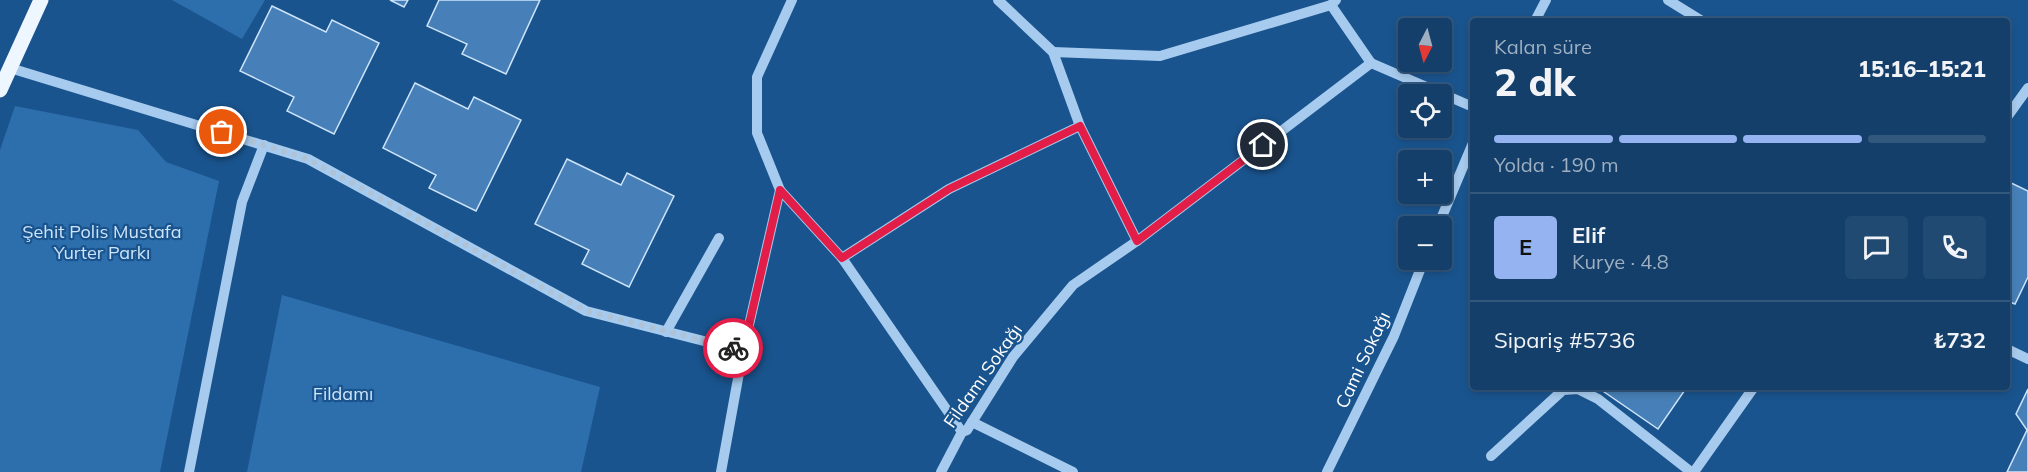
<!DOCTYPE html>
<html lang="tr">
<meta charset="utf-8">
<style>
:root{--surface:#143f6a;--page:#214a72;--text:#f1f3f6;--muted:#9dafc1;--line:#33587e;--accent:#95b2f1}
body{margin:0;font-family:Mulish,sans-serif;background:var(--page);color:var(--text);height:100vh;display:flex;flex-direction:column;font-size:22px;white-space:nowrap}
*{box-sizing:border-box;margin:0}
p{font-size:20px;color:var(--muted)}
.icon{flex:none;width:33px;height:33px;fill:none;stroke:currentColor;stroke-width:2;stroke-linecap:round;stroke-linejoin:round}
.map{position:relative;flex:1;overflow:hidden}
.details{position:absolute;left:1470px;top:18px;width:540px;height:372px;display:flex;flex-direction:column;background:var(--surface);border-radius:6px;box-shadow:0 3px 9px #0003,0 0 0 2px var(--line)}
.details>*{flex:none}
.needle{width:39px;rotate:186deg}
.tools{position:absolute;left:1398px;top:18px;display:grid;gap:12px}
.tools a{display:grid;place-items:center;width:54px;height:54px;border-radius:6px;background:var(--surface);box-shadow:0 3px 9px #0003,0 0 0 2px var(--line);font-size:30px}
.pin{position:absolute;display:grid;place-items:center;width:51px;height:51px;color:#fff;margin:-26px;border:3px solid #fff;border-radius:50%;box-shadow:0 2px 6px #0007}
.courier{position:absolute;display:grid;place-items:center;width:60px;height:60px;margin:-30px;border:4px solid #e11d48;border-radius:50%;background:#fff;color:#222;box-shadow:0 2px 8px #0007}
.summary em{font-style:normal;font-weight:800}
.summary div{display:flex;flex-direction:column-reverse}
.summary{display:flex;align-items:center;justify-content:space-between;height:102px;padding:0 24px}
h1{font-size:39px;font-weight:800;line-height:45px}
.bar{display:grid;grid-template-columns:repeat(4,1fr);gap:9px 6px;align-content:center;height:72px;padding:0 24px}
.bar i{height:8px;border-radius:4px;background:var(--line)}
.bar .active{background:var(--accent)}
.bar p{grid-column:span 4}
.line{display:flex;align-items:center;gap:15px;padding:0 24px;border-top:2px solid var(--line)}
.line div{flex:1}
.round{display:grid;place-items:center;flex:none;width:63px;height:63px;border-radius:6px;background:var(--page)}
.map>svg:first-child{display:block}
.green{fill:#2d6eac}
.building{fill:#4780b8;stroke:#cde4fa;stroke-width:1.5}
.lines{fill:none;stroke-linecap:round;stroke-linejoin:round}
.minor{stroke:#a7cbee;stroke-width:10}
.major{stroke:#eef6ff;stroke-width:15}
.done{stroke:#afc3d7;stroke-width:6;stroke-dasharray:0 10.8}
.route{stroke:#e11d48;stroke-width:8}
.labels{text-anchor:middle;stroke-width:4.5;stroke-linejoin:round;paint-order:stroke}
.park-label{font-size:18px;fill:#cde4fa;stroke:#1a548e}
.street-label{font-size:18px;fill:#fff;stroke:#1a548e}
</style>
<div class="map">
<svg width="2028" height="472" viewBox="0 0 2028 472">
<rect width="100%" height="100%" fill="#1a548e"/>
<g class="green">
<path d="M172,0H265L242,39Z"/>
<path d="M15,106L138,130L166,162L219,181L160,472H0V150Z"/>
<path d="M282,295L600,387L581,472H247Z"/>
</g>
<g class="building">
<path d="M390,0H408L404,7Z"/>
<path d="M439,0H540L506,74L462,54L467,44L427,26Z"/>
<path d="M272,6L326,32L332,20L379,43L334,134L287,111L294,97L240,71Z"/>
<path d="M415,83L468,109L474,97L521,120L476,211L429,188L436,175L383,148Z"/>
<path d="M567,159L621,185L627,173L674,196L629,287L582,264L589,250L535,224Z"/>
<path d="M2007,181L2028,191V277L2015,304L2007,301Z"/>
<path d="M1597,387H1687L1658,429Z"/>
<path d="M2028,389V472H2007L2027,430L2016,414Z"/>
</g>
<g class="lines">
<g class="minor">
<path d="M792,0L757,77V133L780,190L842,258L962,432"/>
<path d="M998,0L1053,52L1080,126L1137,241"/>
<path d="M1668,0L1702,21"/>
<path d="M1331,5L1371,63L1473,107"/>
<path d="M1535,21L1546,0"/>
<path d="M1053,52L1160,56L1331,5L1336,0"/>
<path d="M10,68L308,159L586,311L743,351"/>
<path d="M2007,117L2028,88"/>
<path d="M1438,226L1473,143"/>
<path d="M842,258L949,189L1080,126"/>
<path d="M666,332L719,238"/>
<path d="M2007,349L2028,359"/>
<path d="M972,422L1073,472"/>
<path d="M1491,456L1563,390L1578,389L1598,399L1691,472"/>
<path d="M189,472L242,202L264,145"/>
<path d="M721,472L743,351L780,190"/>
<path d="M941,472L962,432L967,430L1013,357L1073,285L1137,241L1371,63"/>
<path d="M1327,472L1394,336L1424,260"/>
<path d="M1694,472L1754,387"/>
</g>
<path class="major" d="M0,90L41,0"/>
</g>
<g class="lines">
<path class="done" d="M222,132L308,159L586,311L733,348"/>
<path class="route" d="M733,348L743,351L780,190L842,258L949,189L1080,126L1137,241L1263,145"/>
</g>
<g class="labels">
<g class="park-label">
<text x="102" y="238">Şehit Polis Mustafa<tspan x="102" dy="21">Yurter Parkı</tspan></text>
<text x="343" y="400">Fildamı</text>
</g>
<g class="street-label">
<text transform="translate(1363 360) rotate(-65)" y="6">Cami Sokağı</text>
<text transform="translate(983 376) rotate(-55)" y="6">Fildamı Sokağı</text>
</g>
</g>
</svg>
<div class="tools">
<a><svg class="needle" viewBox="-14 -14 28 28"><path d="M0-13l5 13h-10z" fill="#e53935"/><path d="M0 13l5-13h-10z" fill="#9dafc1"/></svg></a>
<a><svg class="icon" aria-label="locate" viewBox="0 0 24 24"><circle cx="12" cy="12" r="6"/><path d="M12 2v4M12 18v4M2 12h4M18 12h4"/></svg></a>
<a>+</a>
<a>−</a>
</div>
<div class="pin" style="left:222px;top:132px;background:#ea580c"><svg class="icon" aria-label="bag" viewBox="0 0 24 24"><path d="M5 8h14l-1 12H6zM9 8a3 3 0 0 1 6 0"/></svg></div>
<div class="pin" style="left:1263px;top:145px;background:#1f2937"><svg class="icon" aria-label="home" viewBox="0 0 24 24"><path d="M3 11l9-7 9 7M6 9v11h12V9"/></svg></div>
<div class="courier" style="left:733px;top:348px"><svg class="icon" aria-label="bike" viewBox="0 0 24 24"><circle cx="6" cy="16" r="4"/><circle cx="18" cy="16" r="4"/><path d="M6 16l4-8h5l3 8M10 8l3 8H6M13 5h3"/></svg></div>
<section class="details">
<div class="summary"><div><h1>2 dk</h1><p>Kalan süre</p></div><em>15:16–15:21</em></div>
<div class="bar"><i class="active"></i><i class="active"></i><i class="active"></i><i></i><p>Yolda · 190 m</p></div>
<div class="line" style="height:108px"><b class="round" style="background:var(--accent);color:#111">E</b><div><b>Elif</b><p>Kurye · 4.8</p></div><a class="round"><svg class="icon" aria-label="chat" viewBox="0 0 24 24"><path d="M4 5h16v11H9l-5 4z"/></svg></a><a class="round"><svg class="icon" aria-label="phone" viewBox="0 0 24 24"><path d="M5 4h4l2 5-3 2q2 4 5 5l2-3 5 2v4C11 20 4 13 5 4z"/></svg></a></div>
<div class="line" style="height:78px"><div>Sipariş #5736</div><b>₺732</b></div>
</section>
</div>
